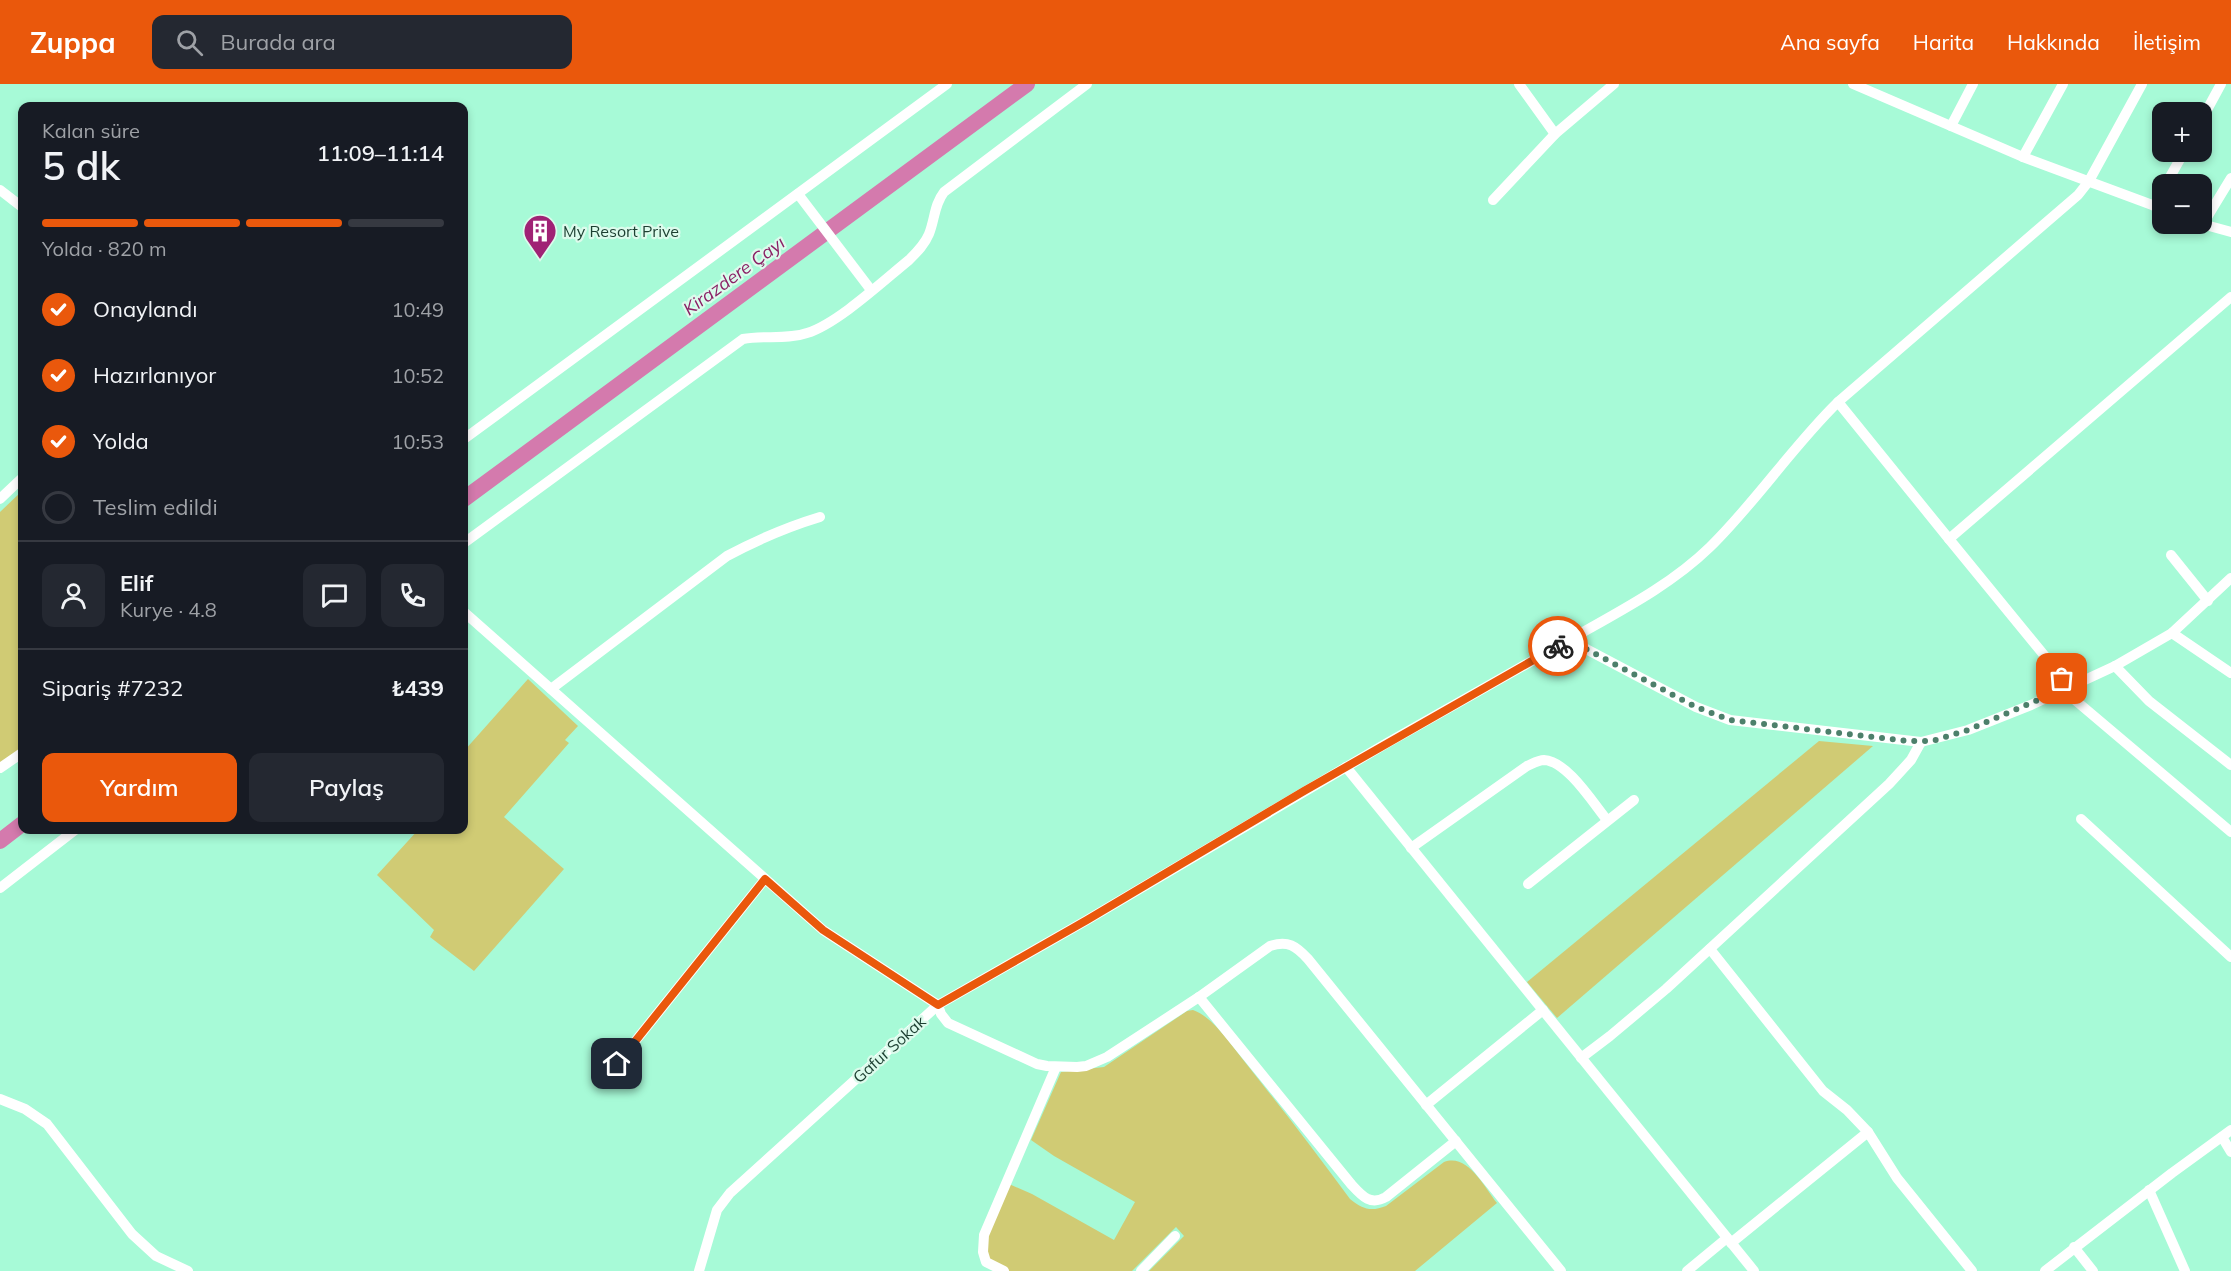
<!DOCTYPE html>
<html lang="tr">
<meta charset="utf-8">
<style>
:root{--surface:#171b24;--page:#242831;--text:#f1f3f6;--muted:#9ea1a6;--line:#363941;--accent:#ea580c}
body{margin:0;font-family:Mulish,sans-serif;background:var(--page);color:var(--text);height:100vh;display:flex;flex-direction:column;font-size:22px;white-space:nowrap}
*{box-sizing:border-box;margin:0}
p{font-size:20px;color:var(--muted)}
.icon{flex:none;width:33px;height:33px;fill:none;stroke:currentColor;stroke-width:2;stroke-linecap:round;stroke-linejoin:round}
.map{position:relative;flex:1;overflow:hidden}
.side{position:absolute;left:18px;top:18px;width:450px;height:732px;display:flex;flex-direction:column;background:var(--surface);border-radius:12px;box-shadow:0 3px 9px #0003}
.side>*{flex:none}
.fabs{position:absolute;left:2152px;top:18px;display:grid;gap:12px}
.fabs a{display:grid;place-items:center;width:60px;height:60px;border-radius:12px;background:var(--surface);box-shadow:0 3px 9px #0003;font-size:30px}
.pin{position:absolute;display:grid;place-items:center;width:51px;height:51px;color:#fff;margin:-26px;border-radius:12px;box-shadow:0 3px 9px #0006}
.courier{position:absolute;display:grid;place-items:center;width:60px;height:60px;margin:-30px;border:4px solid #ea580c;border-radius:50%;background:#fff;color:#222;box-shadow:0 2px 8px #0007}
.summary em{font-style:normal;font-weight:600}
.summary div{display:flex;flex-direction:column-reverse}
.summary{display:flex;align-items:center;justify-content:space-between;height:102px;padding:0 24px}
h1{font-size:39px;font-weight:600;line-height:45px}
.bar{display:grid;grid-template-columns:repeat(4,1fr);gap:9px 6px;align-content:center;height:72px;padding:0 24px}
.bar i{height:8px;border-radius:4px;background:var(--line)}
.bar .selected{background:var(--accent)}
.bar p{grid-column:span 4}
.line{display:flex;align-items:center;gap:15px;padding:0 24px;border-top:2px solid var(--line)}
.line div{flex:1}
.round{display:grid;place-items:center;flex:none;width:63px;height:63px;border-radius:12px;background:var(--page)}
ol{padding:0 24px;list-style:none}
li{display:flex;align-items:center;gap:18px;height:66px}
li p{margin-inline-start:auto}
li .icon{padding:6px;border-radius:50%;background:var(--accent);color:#fff;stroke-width:4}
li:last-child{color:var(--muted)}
li i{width:33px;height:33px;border:3px solid var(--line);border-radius:50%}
.button{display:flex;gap:12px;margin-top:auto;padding:12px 24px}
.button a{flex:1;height:69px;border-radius:12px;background:var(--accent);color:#fff;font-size:24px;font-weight:600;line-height:69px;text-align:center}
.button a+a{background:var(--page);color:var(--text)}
header{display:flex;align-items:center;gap:36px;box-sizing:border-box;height:84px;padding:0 30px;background:var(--accent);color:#fff}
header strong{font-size:28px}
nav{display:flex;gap:33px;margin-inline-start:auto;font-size:21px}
.search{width:420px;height:54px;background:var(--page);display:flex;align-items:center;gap:15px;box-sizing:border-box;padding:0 21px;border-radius:12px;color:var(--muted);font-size:22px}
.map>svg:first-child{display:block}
.green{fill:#d0cb74}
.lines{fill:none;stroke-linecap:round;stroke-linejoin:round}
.river{stroke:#d47aad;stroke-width:16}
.minor{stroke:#fff;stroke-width:10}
.done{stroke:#4d806b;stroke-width:6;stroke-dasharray:0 10.8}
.route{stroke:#ea580c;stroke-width:8}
.labels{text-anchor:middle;stroke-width:4.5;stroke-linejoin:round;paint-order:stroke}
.poi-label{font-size:16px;fill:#1c3f31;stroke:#dcfbec;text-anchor:start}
.street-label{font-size:16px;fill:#1c3f31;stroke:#dcfbec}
.water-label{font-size:18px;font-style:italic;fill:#8a2065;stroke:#dcfbec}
</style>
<header>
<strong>Zuppa</strong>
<div class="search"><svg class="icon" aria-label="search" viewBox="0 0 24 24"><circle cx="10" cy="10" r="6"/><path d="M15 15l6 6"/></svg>Burada ara</div>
<nav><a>Ana sayfa</a><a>Harita</a><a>Hakkında</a><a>İletişim</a></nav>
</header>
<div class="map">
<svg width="2231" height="1187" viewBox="0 0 2231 1187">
<rect width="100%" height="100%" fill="#a7fad7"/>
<g class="green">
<path d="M22,407V664L0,679V428Z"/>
<path d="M528,595L578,642L565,656L569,659L504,733L564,785L474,887L430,853L434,846L377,791L418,746H464V667Z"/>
<path d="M1819,657L1873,662L1557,934L1527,898Z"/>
<path d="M1193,926C1214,933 1234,965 1248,982C1283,1026 1317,1070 1350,1115C1362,1125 1371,1128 1386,1122L1444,1078C1468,1069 1484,1103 1497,1119L1415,1187H1149L1184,1152L1176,1143L1132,1187H1009L988,1175L986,1151L1009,1100L1032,1110L1114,1156L1135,1118L1054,1072L1031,1056L1061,988L1104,983L1187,927Z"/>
</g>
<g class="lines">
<g class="river">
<path d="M464,415L1027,0"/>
<path d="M0,757L22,740"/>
</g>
<g class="minor">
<path d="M1519,0L1555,50"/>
<path d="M1853,0L2023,73L2163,125"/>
<path d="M2202,35L2221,0"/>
<path d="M1951,42L1973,0"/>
<path d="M2023,73L2063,0"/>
<path d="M2166,100L2184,68"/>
<path d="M0,106L22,123"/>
<path d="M798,110L871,206"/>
<path d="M1493,116L1555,50L1614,0"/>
<path d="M2154,122L2163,106"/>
<path d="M2202,140L2231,148"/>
<path d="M2203,140L2231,94"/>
<path d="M1838,318L2078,111L2089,97L2142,0"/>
<path d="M464,355L947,0"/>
<path d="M0,415L22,394"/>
<path d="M1949,455L2057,587L2066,604L2075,616L2231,748"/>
<path d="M464,459L743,255C764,251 787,256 807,249C837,240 883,197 909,176C917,168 925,160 929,150C935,135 934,121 944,108L1087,0"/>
<path d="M2171,471L2208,517"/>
<path d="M464,528L823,846L938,921L941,930L948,939L1037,980L1047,982L1077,983L1086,982L1107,973L1199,913L1270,862C1288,856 1296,862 1308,875L1561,1187"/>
<path d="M2172,549L2231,589"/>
<path d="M1569,556C1618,528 1670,502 1710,463C1756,418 1792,363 1838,318L1949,455L2231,213"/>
<path d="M2115,582L2149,617L2231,681"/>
<path d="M551,605L727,472C757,456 787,443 820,433"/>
<path d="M1346,683L1754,1187"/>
<path d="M0,684L22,669"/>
<path d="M2081,735L2231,873"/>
<path d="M1411,764L1527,682C1532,680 1538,676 1544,676C1567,677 1593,719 1607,736"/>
<path d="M1528,800L1634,716"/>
<path d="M0,804L75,746"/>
<path d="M1710,865L1823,1007L1847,1026L1868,1048L1897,1094L1972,1187"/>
<path d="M1199,913L1351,1100C1362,1112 1370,1122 1386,1113L1456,1057"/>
<path d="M1581,974L1610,952L1666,905L1889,700L1911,676L1921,658"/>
<path d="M617,980L765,795"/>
<path d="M0,1015L25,1025L47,1040L132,1150L156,1172L188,1187"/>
<path d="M1426,1021L1543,926"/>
<path d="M2222,1053L2231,1068"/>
<path d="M2149,1106L2185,1187"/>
<path d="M1731,1159L1868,1048"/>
<path d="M2074,1163L2093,1187"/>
<path d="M699,1187L717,1126L730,1109L938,921L1087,836L1387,659L1569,556L1696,623L1730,636L1921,658L1968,646L2031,621L2115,582L2172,549L2231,494"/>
<path d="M1004,1187L986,1178L983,1168L984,1151L1056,983"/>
<path d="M1141,1187L1175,1152"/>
<path d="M1687,1187L1727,1154"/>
<path d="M2045,1187L2172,1089L2231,1046"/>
</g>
</g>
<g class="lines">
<path class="done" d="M1558,562L1569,556L1696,623L1730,636L1907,657H1932L1968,646L2066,604L2062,595"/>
<path class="route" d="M617,980L765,795L823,846L938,921L1087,836L1304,707L1558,562"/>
</g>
<defs>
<symbol id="building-pin" viewBox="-11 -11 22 30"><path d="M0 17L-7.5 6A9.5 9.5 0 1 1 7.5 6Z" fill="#a02275" stroke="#dcfbec"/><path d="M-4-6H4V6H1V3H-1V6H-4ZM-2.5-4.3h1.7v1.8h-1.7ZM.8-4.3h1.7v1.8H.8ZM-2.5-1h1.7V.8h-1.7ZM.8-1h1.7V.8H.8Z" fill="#fff"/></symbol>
</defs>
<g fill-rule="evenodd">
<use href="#building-pin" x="521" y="128" width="38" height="52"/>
</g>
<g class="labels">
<g class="poi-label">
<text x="563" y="153">My Resort Prive</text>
</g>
<g class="street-label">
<text transform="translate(889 965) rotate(-42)" y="6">Gafur Sokak</text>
</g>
<g class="water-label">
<text transform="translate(734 192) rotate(-36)" y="6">Kirazdere Çayı</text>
</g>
</g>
</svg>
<div class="fabs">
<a>+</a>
<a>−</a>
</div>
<div class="pin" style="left:2062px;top:595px;background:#ea580c"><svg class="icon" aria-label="bag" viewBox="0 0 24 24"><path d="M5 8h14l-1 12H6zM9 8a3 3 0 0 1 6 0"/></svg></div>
<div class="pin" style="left:617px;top:980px;background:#1f2937"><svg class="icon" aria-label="home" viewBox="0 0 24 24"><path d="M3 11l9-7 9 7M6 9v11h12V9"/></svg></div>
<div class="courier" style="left:1558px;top:562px"><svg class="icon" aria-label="bike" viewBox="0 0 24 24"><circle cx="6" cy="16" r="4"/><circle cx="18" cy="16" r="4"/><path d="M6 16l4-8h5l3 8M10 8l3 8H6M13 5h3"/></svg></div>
<section class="side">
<div class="summary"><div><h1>5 dk</h1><p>Kalan süre</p></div><em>11:09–11:14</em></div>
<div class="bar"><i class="selected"></i><i class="selected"></i><i class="selected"></i><i></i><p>Yolda · 820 m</p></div>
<ol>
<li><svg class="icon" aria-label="check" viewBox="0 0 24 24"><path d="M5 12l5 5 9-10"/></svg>Onaylandı<p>10:49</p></li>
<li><svg class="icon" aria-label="check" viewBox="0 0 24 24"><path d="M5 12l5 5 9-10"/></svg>Hazırlanıyor<p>10:52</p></li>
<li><svg class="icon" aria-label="check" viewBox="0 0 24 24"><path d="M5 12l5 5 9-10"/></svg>Yolda<p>10:53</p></li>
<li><i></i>Teslim edildi</li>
</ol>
<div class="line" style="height:108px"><a class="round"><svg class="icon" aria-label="person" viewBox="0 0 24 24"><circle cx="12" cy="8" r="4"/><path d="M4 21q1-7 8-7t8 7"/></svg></a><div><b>Elif</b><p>Kurye · 4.8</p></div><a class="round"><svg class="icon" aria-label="chat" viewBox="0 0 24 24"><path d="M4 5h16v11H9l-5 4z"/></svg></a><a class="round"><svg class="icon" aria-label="phone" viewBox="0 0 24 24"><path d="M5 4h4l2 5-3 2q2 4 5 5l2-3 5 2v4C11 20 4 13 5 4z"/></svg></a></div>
<div class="line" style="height:78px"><div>Sipariş #7232</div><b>₺439</b></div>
<div class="button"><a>Yardım</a><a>Paylaş</a></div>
</section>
</div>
